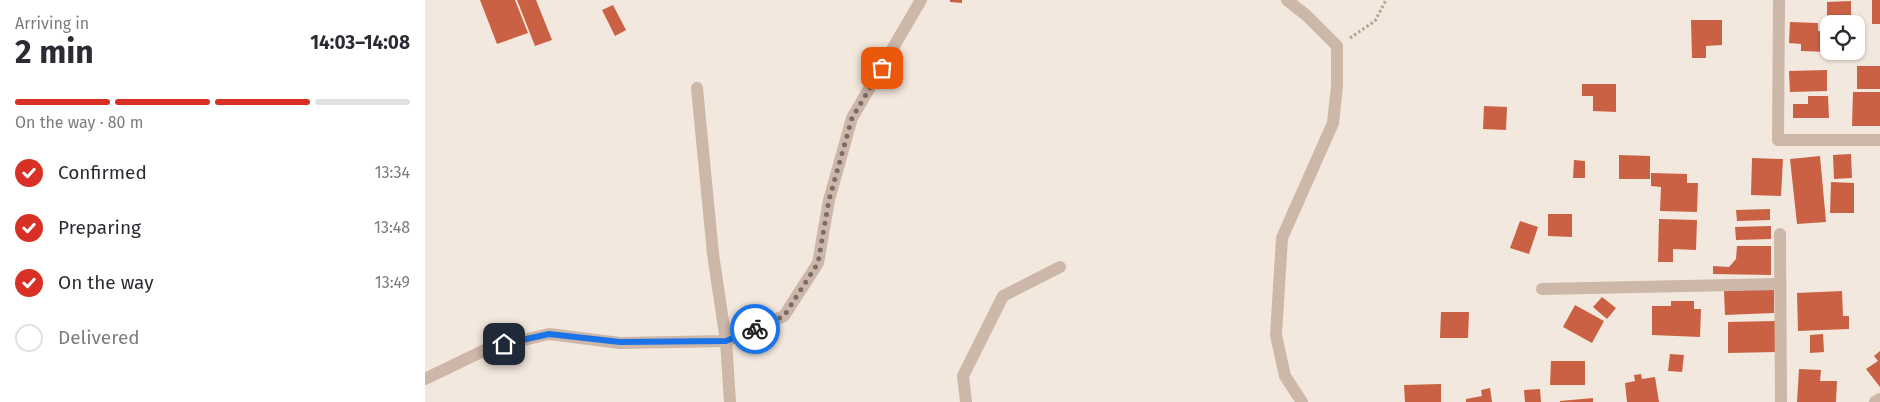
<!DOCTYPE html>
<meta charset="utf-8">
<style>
:root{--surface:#fff;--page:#f2f2f3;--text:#2b2b33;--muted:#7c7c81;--line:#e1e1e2;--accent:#d93025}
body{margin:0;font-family:"Fira Sans",sans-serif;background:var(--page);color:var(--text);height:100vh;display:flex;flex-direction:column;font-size:19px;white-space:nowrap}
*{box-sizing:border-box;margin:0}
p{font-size:16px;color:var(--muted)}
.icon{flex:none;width:28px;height:28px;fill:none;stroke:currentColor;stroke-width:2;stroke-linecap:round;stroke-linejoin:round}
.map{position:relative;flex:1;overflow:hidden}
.sheet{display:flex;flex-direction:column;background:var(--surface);width:425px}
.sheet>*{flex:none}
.buttons{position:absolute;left:1395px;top:15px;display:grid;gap:10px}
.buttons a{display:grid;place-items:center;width:45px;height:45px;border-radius:10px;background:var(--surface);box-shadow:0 1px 4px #0004;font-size:25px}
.pin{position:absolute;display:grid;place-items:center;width:42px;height:42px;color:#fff;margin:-21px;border-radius:10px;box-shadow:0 2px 8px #0006}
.courier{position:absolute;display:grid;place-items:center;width:50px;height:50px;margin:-25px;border:4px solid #1a73e8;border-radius:50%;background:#fff;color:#222;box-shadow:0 1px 6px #0007}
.head em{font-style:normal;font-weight:700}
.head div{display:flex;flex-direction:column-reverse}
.head{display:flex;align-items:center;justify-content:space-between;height:85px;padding:0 15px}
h1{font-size:32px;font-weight:700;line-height:38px}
.bar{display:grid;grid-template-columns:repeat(4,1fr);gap:8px 5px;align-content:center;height:60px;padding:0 15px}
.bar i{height:6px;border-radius:4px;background:var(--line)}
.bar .active{background:var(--accent)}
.bar p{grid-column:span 4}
ol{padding:0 15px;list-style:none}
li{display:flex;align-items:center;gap:15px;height:55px}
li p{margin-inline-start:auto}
li .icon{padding:5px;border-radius:50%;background:var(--accent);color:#fff;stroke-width:4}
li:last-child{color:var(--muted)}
li i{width:28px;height:28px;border:2px solid var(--line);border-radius:50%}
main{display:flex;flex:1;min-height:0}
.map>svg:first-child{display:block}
.building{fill:#ca6144}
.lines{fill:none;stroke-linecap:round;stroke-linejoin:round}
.path{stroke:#b8a192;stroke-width:3;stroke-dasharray:2.5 2.5;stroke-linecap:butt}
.minor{stroke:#ccb7a8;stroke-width:12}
.done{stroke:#796e67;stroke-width:5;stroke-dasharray:0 9}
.route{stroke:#1a73e8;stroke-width:6}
</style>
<main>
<section class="sheet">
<div class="head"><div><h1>2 min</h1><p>Arriving in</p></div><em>14:03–14:08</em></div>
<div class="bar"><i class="active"></i><i class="active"></i><i class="active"></i><i></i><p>On the way · 80 m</p></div>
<ol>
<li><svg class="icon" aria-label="check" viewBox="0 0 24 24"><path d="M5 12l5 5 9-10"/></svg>Confirmed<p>13:34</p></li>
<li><svg class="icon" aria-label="check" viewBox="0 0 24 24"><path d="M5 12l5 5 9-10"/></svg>Preparing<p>13:48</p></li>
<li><svg class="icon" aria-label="check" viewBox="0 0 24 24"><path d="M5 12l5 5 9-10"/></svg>On the way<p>13:49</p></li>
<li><i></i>Delivered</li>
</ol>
</section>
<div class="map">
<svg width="1455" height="402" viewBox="0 0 1455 402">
<rect width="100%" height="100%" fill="#f3e8dd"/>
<g class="building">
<path d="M55,0H90L103,33L72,44Z"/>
<path d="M92,0H111L127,40L110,46Z"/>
<path d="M525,0H537V3L525,2Z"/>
<rect x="1447" y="0" width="8" height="24"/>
<path d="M1426,1V24H1402V2Z"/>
<path d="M188,5L201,30L190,36L177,10Z"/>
<path d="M1266,20H1297V45L1281,46V58H1267Z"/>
<path d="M1365,22L1393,23V31H1404V52L1376,51V44L1364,43Z"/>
<rect x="1432" y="66" width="23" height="23"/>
<path d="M1402,70V91L1365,92L1364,71Z"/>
<path d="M1157,84H1191V112L1168,111V96H1157Z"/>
<path d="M1428,92H1455V126H1427Z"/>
<path d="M1383,96H1403L1404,118H1368V104H1383Z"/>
<path d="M1059,106L1082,107L1081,130L1058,129Z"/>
<path d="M1426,154L1427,178L1409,179L1408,155Z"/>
<path d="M1194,155L1225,156V179H1194Z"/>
<path d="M1395,156L1401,222L1372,224L1365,159Z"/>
<path d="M1327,158L1358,159L1356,196L1326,195Z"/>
<path d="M1149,160L1160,161V178H1148Z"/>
<path d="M1226,173L1262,174V183H1273L1272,212L1235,211L1236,187L1226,186Z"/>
<path d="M1406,182L1429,183V213H1405Z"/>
<path d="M1345,209V220L1312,221L1311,210Z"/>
<path d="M1123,214H1147V237L1123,236Z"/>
<path d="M1234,219L1272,220L1271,250L1248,249V262H1233Z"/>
<path d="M1095,221L1113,227L1104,254L1085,248Z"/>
<path d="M1346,226V239L1311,240L1310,227Z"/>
<path d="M1312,246H1346V275L1288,274V266L1304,267L1311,259Z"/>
<path d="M1349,289V313L1300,315L1299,291Z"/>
<path d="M1417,291L1418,316H1424V329L1373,331L1372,293Z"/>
<path d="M1177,297L1191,308L1182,319L1168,307Z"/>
<path d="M1246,301H1269V309H1276L1275,337L1227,335V306H1246Z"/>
<path d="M1150,305L1179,321L1167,343L1138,327Z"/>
<path d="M1016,312H1044L1043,338H1015Z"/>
<path d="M1351,321V352L1303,353V322Z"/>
<path d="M1398,334L1399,352L1385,353V335Z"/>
<path d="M1455,351V387L1441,369L1453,361L1449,356Z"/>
<path d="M1245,354L1259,355L1257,372L1243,371Z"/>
<path d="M1126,361H1160V385H1125Z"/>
<path d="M1374,369L1396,370L1395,381H1412L1411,402H1372Z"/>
<path d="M1216,374L1217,379L1230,377L1234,402H1202L1200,383L1210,381L1209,375Z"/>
<path d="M1016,384V402H980L979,385Z"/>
<path d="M1065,388L1067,402H1041V399L1057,396L1056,390Z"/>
<path d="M1115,389L1116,402H1100L1099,390Z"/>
<path d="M1168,398V402H1135V401Z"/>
</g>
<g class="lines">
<path class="path" d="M925,38L950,21L961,0"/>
<g class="minor">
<path d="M862,0L881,15L912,46V86L908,123L857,238L851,335L860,376L877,402"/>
<path d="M1354,0L1353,140H1455"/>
<path d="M272,88L288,254L301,341L305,402"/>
<path d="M1355,234L1356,402"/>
<path d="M1117,289L1355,284"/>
<path d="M0,379L64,348L124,334L195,343L301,341L359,316L393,263L404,200L427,118L496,0"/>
<path d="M541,402L538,376L578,296L635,267"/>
<path d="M1450,402L1455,399"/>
</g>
</g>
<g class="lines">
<path class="done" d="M330,329L359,316L393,263L404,200L427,118L457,68"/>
<path class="route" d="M79,344L124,334L195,342L301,341L330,329"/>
</g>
</svg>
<div class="buttons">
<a><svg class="icon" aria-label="locate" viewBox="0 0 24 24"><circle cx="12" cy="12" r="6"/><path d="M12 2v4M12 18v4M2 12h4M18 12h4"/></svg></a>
</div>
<div class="pin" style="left:457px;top:68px;background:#ea580c"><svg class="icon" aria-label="bag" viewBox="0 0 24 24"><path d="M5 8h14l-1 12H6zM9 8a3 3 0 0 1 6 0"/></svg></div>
<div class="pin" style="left:79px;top:344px;background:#1f2937"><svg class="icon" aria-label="home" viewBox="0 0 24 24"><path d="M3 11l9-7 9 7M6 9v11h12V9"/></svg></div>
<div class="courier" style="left:330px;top:329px"><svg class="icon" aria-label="bike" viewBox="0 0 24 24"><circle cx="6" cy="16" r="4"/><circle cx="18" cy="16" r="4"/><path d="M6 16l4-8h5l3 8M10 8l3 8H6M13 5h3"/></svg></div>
</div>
</main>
